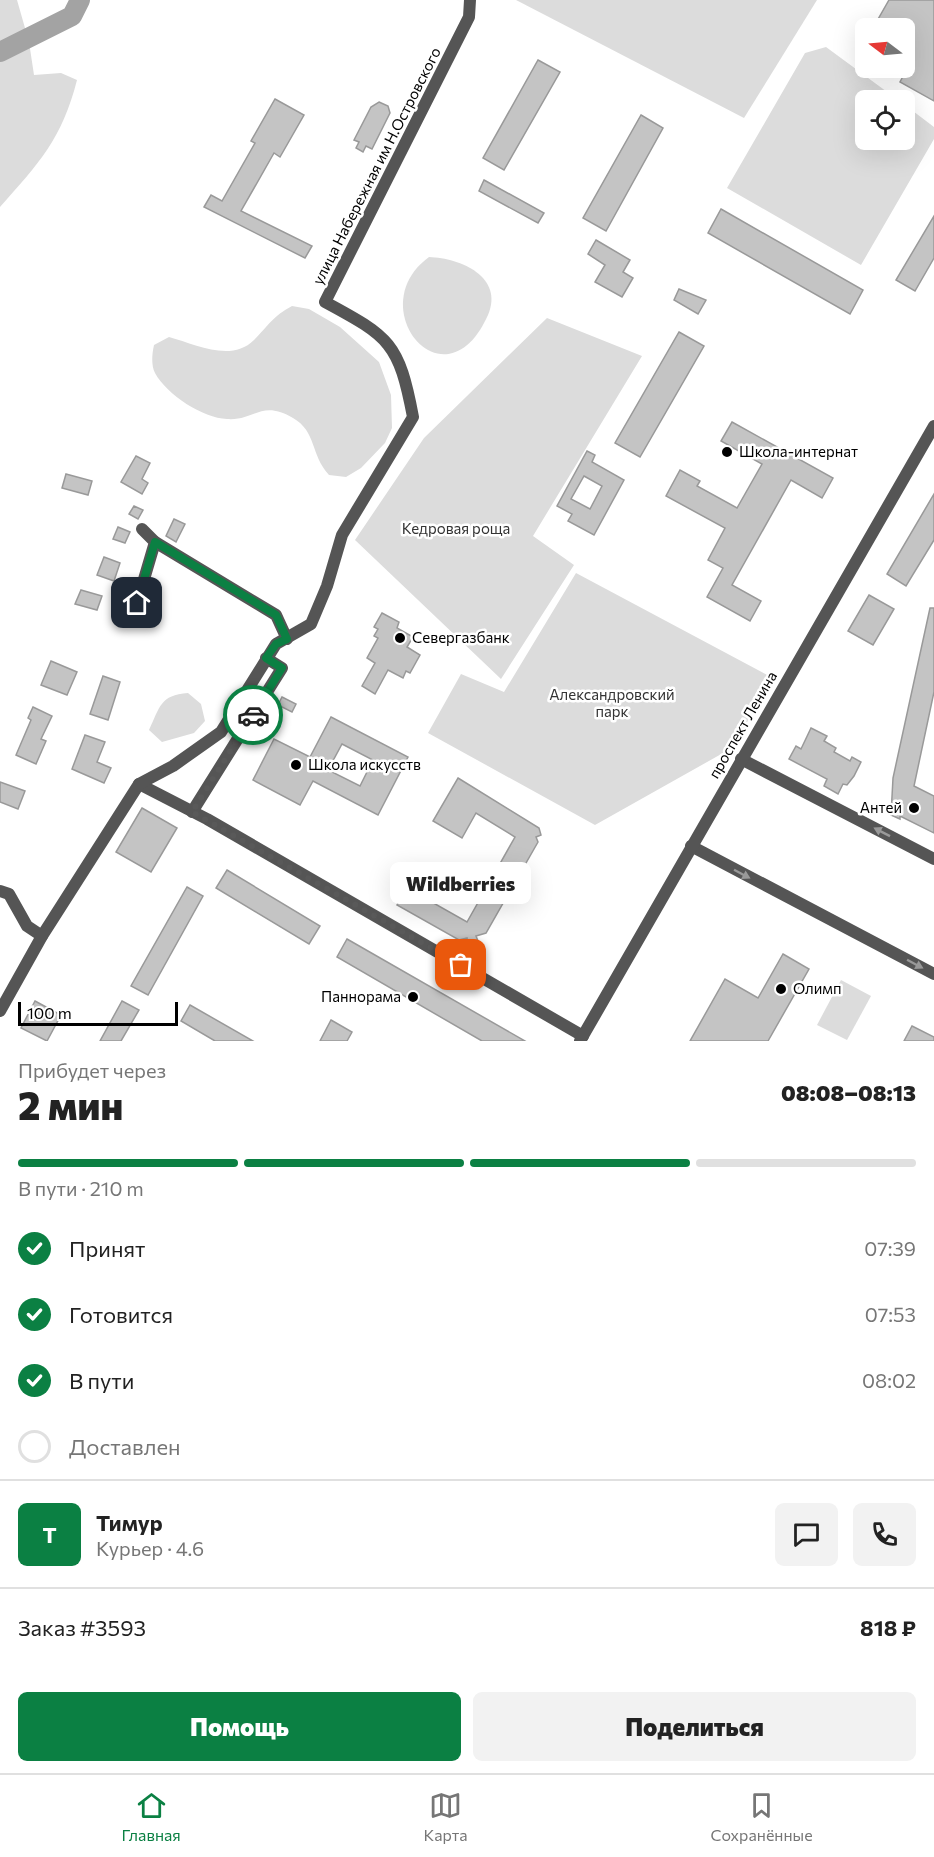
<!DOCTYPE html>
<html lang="ru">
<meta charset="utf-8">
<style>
:root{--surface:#fff;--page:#f2f2f2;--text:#222;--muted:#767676;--line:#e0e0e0;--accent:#0b8043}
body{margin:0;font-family:Commissioner,sans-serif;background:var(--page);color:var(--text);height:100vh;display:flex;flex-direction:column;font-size:22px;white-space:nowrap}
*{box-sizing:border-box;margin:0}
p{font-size:20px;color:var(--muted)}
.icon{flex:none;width:33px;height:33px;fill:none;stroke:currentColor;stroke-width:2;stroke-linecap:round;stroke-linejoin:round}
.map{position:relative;height:1041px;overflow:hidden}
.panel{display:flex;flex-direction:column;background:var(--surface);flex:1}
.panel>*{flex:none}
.needle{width:39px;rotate:286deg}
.fabs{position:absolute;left:855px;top:18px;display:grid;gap:12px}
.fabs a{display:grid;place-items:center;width:60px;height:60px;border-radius:9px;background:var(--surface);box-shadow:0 6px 24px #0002;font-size:30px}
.scale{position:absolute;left:18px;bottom:15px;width:160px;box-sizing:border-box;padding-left:6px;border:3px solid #000;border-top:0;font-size:16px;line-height:21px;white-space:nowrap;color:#000;-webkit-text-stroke:4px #fff;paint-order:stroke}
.pin{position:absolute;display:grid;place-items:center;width:51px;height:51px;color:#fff;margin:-26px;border-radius:12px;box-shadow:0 3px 9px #0006}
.courier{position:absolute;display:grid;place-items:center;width:60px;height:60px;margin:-30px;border:4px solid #0b8043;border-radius:50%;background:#fff;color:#222;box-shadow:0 2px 8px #0007}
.bubble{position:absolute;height:42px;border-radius:9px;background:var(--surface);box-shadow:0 6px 24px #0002;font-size:20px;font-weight:800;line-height:42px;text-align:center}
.overview em{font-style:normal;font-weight:800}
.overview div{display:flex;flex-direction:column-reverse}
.overview{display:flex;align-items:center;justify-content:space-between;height:102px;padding:0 18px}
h1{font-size:39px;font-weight:800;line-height:45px}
.bar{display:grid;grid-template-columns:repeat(4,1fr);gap:9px 6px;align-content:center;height:72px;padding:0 18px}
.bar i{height:8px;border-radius:4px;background:var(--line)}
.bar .on{background:var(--accent)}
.bar p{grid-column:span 4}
.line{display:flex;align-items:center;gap:15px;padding:0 18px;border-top:2px solid var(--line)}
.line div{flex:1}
.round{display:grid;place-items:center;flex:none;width:63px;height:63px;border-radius:9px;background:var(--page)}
ol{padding:0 18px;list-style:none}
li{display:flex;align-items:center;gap:18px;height:66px}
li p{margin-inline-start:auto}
li .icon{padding:6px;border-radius:50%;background:var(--accent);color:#fff;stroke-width:4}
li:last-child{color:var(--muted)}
li i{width:33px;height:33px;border:3px solid var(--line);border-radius:50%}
.action{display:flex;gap:12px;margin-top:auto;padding:12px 18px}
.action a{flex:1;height:69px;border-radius:9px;background:var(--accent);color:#fff;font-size:24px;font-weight:800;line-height:69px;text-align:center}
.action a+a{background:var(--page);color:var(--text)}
.tab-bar{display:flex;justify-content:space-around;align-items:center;height:84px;border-top:2px solid var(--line);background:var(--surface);font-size:16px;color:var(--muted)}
.tab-bar a{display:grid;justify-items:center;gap:3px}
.tab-bar .on{color:var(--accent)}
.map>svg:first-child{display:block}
.green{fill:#dcdcdc}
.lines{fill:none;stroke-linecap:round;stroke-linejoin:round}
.river{stroke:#a3a3a3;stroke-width:20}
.building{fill:#c4c4c4;stroke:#999;stroke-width:1.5;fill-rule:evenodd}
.minor{stroke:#555;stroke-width:12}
.oneway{fill:#999}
.done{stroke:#595959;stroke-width:6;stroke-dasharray:0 10.8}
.route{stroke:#0b8043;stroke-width:8}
.poi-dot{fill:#000;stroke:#fff;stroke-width:2}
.labels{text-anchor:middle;stroke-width:5;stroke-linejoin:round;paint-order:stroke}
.street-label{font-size:15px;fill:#000;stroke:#fff}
.poi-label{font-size:15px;fill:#000;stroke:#fff;text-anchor:start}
.park-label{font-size:15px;fill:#333;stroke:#fff}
</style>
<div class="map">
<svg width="934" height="1041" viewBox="0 0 934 1041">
<rect width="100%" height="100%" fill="#fff"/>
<g class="green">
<path d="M0,0H17L29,42L34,75L61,73L77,80C62,139 39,163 0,207Z"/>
<path d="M516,0H817L744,118Z"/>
<path d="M826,47L898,100H866V140H904L905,105L934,127V139L861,265L727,188L805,53Z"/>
<path d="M429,257C461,258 504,277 488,315C445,411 360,307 429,257Z"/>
<path d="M292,306L309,309L340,327L379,362L391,395L392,428L385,443L361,468L346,477L329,475C310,454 317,432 293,418C261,399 255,421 227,419C203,418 167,395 155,373C151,365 152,354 154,345L169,337C195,344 231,363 254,340C268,326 273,316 292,306Z"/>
<path d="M547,318L642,356L533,536L574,565L501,679L355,540L424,438Z"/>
<path d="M576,573L773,678L732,748L595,825L428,733L461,674L504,692Z"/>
<path d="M188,693L201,704L205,721L194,733L162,742L149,730C160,707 160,695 188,693Z"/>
<path d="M841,980L871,996L847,1040L817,1025Z"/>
</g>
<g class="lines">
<path class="river" d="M0,52L72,16L80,0"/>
</g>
<g class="building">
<path d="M889,0H934V101L900,82L912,59L904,55V28H873Z"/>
<path d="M538,60L560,72L504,170L483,158Z"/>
<path d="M275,99L304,115L280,157L274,153L241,211L312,246L305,258L204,207L211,195L222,201L255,143L251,141Z"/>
<path d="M379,102L388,106L390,113L372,149L366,146L363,152L356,148L359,142L354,140L371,107Z"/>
<path d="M641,115L663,128L606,231L583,218Z"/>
<path d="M484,180L544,213L538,223L479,191Z"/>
<path d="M721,209L863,290L850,314L708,233Z"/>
<path d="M934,216V258L915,291L896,280Z"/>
<path d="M596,240L630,260L623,272L633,278L622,297L595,282L605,265L588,254Z"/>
<path d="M679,289L706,300L698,314L674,300Z"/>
<path d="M679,332L704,346L640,457L615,443Z"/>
<path d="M732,422L833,478L822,498L791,480L732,585L761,601L750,621L707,597L723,568L708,560L725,528L666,496L680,470L700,481L697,486L737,508L762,464L721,441Z"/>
<path d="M587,451L595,455L592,462L624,480L594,535L568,521L572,514L557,506ZM584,476L602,486L590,509L571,499Z"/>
<path d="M136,456L150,463L142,479L148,483L142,494L121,482Z"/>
<path d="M66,474L92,481L88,495L62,488Z"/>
<path d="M934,494V540L906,586L887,574Z"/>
<path d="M134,506L143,510L138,519L129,514Z"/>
<path d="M174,519L185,524L176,542L166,536Z"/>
<path d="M118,527L130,532L125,543L113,539Z"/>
<path d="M104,557L120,563L114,581L97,575Z"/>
<path d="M81,590L102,596L97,610L75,604Z"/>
<path d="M869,595L894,609L873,645L848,631Z"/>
<path d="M930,608H934V692L914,786L934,796V833L900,816V819L891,815L893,778Z"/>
<path d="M382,613L399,622L397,628L413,637L407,647L420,655L410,673L406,671L403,678L388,670L375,694L362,686L375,663L367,658L378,638L374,636L378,629L374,627Z"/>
<path d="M51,661L77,672L67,695L41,685Z"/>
<path d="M103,676L120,682L108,720L90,714Z"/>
<path d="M282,697L296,704L292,712L278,705Z"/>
<path d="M33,707L52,716L41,739L46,741L36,764L16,755L31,720L28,718Z"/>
<path d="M331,717L408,757L378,815L313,781L300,805L253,780L274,739L310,757ZM342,744L373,760L360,786L328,770Z"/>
<path d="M811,728L827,736L824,741L836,748L834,752L850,761L852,757L861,762L854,776L847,785L843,784L838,794L824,786L827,779L789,759L796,746L801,749Z"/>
<path d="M85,735L105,742L97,762L111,768L104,783L72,769Z"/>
<path d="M458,778L539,828L541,835L536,837L538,842L486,933L476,936L478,941L468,943L467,938L459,940L397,905L407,888L467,922L515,837L476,813L462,838L433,821Z"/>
<path d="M0,782L25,791L18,809L0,802Z"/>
<path d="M142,808L177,828L151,872L116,852Z"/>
<path d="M227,870L320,926L309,944L216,888Z"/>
<path d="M187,887L203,896L148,995L131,986Z"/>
<path d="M347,939L525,1041H482L337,957Z"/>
<path d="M783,954L809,969L768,1041H690L725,979L758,998Z"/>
<path d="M35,1001L61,1015L47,1041L21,1028Z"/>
<path d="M122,1001L139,1010L121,1041H100Z"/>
<path d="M190,1005L253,1041H215L181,1021Z"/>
<path d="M331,1020L352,1032L347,1041H320Z"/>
<path d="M912,1026L934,1037V1041H904Z"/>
</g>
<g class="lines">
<g class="minor">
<path d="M155,542L276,615L287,639"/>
<path d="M137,603L155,542L142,529"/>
<path d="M741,759L934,859"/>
<path d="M139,784L207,819L583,1036"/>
<path d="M192,812L282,668L266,658"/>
<path d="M691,846L934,974"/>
<path d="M0,891L9,894L27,926L42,936"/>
<path d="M0,1011L42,936L139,784L173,766L221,732L276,644L311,624L327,586L342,535L413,417C399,343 390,337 325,302L469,17L470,0"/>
<path d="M580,1041L934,426"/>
</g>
</g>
<defs><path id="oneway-solid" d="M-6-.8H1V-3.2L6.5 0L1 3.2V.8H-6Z" transform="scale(1.5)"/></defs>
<g class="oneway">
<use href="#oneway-solid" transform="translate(882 832) rotate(-153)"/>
<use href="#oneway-solid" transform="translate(742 874) rotate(28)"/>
<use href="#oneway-solid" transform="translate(915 964) rotate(28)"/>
</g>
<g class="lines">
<path class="done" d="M253,715L192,812L461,965"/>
<path class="route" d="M137,603L155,542L276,615L287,639L276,644L266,658L282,668L253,715"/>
</g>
<g class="poi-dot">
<circle cx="727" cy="452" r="6"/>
<circle cx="400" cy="638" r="6"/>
<circle cx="296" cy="765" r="6"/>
<circle cx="914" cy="808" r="6"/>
<circle cx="781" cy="989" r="6"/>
<circle cx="413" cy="997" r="6"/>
</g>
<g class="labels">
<g class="street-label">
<text transform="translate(377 166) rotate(-63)" y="5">улица Набережная им Н.Островского</text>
<text transform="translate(743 725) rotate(-60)" y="5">проспект Ленина</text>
</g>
<g class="poi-label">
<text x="739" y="457">Школа-интернат</text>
<text x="412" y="643">Севергазбанк</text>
<text x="308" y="770">Школа искусcтв</text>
<text x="902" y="813" text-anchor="end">Антей</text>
<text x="793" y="994">Олимп</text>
<text x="401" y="1002" text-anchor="end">Паннорама</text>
</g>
<g class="park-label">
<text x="456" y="534">Кедровая роща</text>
<text x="612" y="700">Александровский<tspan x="612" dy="17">парк</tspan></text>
</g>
</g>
</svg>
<div class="fabs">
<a><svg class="needle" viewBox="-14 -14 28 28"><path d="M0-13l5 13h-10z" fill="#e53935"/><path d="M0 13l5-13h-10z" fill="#767676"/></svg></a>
<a><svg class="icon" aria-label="locate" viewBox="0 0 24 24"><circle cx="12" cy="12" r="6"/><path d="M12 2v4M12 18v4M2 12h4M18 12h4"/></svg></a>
</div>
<div class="scale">100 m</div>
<div class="pin" style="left:461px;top:965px;background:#ea580c"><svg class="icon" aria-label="bag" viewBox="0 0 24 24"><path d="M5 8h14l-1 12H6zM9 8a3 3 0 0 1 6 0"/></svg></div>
<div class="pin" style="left:137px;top:603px;background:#1f2937"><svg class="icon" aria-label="home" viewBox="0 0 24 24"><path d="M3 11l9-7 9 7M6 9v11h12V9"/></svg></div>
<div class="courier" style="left:253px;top:715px"><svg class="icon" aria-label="car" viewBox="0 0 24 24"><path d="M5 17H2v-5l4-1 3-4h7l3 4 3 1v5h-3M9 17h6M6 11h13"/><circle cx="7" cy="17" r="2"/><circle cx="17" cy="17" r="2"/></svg></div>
<div class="bubble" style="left:390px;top:862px;width:141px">Wildberries</div>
</div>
<section class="panel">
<div class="overview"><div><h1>2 мин</h1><p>Прибудет через</p></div><em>08:08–08:13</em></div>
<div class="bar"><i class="on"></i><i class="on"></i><i class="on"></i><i></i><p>В пути · 210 m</p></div>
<ol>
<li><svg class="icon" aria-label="check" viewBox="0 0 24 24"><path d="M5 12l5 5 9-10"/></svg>Принят<p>07:39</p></li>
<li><svg class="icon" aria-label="check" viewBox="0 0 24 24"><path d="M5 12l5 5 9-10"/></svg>Готовится<p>07:53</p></li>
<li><svg class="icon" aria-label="check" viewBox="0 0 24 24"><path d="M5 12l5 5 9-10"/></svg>В пути<p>08:02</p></li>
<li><i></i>Доставлен</li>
</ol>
<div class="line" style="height:108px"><b class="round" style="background:var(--accent);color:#fff">Т</b><div><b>Тимур</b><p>Курьер · 4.6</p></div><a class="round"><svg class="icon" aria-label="chat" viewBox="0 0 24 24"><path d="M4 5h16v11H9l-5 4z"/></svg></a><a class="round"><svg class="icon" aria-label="phone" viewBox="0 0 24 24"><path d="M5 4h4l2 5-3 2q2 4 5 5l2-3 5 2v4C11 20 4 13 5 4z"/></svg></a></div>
<div class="line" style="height:78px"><div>Заказ #3593</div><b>818 ₽</b></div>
<div class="action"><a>Помощь</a><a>Поделиться</a></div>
</section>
<nav class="tab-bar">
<a class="on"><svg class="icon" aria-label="home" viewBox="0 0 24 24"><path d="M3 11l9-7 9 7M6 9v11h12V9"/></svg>Главная</a>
<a><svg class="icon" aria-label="map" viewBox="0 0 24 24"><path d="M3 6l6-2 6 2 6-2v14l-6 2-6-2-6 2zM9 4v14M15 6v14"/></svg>Карта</a>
<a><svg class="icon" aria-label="saved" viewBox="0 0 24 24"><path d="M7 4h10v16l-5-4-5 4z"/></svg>Сохранённые</a>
</nav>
